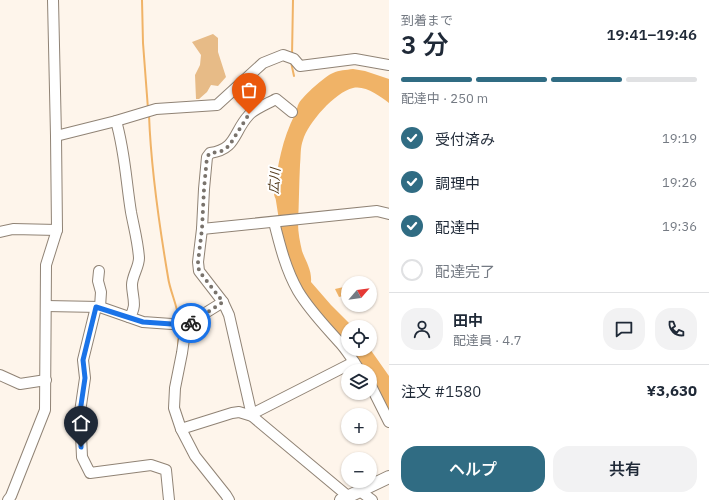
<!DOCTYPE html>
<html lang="ja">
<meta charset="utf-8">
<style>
:root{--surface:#fff;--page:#f2f2f3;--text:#1f2937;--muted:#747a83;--line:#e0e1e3;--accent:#306c83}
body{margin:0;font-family:"IBM Plex Sans","Noto Sans JP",sans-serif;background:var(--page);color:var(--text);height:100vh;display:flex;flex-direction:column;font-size:15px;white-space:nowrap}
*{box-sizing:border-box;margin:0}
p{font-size:13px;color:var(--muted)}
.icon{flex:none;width:22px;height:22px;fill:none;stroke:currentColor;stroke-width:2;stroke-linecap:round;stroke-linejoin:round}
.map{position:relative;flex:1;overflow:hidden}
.side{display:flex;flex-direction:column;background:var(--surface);width:320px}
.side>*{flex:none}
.needle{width:26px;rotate:62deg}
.fabs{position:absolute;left:341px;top:276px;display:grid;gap:8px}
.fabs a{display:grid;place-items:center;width:36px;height:36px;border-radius:50%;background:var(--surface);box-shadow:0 1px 3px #0004;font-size:20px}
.pin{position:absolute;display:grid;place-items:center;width:34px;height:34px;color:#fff;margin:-41px -17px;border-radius:50% 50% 50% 0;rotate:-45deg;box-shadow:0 0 4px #0007}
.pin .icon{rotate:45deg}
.courier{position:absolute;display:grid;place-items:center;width:40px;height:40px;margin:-20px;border:3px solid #1a73e8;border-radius:50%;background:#fff;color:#222;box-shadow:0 1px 5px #0007}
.summary em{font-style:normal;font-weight:600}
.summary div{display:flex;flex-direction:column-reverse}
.summary{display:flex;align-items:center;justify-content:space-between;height:68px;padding:0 12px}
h1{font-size:26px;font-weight:600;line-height:30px}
.bar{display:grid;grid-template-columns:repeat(4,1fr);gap:6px 4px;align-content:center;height:48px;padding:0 12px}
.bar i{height:5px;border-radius:3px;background:var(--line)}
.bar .selected{background:var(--accent)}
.bar p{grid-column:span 4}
.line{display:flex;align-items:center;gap:10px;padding:0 12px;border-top:1px solid var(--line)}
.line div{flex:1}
.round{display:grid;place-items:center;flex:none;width:42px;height:42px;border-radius:16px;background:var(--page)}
ol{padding:0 12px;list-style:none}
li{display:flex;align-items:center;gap:12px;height:44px}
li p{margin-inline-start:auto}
li .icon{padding:4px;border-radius:50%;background:var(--accent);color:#fff;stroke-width:4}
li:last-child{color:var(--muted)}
li i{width:22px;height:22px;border:2px solid var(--line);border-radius:50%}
.action{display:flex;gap:8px;margin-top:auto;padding:8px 12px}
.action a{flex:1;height:46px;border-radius:16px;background:var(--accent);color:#fff;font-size:16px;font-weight:600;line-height:46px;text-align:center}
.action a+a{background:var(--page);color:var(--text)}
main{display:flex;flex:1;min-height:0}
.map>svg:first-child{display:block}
.green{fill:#e7bb87}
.water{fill:#f0b367}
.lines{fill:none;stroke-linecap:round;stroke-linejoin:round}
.stream{stroke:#f0b367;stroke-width:2}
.minor-casing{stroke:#908375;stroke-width:12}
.major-casing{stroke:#908375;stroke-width:14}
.minor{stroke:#fff;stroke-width:10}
.major{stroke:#fff;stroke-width:12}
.done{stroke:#79736c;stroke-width:4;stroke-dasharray:0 7.2}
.route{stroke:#1a73e8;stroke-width:5}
.labels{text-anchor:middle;stroke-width:4;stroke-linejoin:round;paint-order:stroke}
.water-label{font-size:13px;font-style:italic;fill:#523818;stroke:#fff}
</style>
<main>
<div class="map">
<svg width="389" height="500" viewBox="0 0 389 500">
<rect width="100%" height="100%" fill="#fef5eb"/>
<path class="green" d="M213,34L218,38V52L226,77L218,86L211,85L207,92L199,99H196L195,75L200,65L201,55L192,42Z"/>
<g class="water">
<path d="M353,69L365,71L389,79V103C380,96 365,85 353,88C335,92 308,123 303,140C300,148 301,156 300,165C299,184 299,204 298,223C298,233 300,242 302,251C306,262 312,270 311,282L331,305L353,327H348V348C334,330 316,312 304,293C286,265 281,233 276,201C276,198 274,197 274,193C278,164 282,140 295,114C297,111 297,106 299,103C303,96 325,76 333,73C339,70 346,70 353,69Z"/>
<path d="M348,286L347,295L339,297L335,289Z"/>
<path d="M349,349H370L389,376V410L370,377V371H366Z"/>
</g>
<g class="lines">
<g class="stream">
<path d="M142,0L143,43L148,109"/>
<path d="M292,56L293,0"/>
<path d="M291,62L294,76"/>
<path d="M149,115C151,169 159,224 168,277C170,292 178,306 179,322"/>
<path d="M178,346L179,328"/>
</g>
<defs>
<g id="minor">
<path d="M116,121C125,152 126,181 131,212C134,228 138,242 139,258C139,267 132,276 132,285C132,296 138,307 129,317"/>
<path d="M56,136L116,121L156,109L217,105L263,63L283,55L294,59L300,66L355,59L389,65"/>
<path d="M274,222C280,246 286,270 298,291C310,311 326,327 341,344C348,352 354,362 360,371"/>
<path d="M202,229L377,211L389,214"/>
<path d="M0,232L13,229L57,230"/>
<path d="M99,271L98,281L101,292L100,307"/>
<path d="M46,306L100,307L143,322L186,325L223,302"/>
<path d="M96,307L83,360L85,378L80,412L82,457L90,473L151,465L166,470L169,500"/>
<path d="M186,325L182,353L175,388L174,408L181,429L195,456L226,495L229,500"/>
<path d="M0,375L20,384L46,380"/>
<path d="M370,384L389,422"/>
<path d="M252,414L354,362"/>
<path d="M252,416L229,315L223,302L199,271L198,262L202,229L204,189L207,157L210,153C237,149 233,132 249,115C254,109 269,103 276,99L292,112"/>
<path d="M181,429L232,413L239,412L252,416L349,497"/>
<path d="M360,491L372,500"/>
<path d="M8,500L11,496L45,410L46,265L57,230L56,136L53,0"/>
</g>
<path id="major" d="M341,500L389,477"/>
</defs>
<use href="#minor" class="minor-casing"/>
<use href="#major" class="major-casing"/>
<use href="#minor" class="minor"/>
<use href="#major" class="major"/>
</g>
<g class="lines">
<path class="done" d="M191,323L223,302L199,271L198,262L202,229L204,189L207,157L210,153L220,152L229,146L249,114"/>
<path class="route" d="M81,447L80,412L85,378L83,360L96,307L143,322L186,325L191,323"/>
</g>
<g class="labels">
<g class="water-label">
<text transform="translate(274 181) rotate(-86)" y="5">広川</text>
</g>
</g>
</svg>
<div class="fabs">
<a><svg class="needle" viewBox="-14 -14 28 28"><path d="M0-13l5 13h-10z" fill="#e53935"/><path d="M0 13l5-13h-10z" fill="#747a83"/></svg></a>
<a><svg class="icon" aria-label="locate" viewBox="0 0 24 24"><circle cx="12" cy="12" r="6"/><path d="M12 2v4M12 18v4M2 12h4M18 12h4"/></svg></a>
<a><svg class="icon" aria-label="layers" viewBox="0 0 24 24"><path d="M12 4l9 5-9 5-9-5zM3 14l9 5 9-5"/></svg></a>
<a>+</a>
<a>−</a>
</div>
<div class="pin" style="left:249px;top:114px;background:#ea580c"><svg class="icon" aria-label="bag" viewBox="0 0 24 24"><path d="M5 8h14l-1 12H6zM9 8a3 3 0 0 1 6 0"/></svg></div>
<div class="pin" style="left:81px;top:447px;background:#1f2937"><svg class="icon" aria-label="home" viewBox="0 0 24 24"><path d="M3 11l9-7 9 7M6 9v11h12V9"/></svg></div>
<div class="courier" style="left:191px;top:323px"><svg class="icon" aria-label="bike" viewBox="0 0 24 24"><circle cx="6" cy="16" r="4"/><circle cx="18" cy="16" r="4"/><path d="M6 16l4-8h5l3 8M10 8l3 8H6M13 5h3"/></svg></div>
</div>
<section class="side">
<div class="summary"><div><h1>3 分</h1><p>到着まで</p></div><em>19:41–19:46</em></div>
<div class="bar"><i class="selected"></i><i class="selected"></i><i class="selected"></i><i></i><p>配達中 · 250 m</p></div>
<ol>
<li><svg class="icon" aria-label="check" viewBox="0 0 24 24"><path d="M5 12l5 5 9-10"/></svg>受付済み<p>19:19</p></li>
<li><svg class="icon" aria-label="check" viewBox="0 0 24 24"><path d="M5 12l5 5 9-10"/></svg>調理中<p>19:26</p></li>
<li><svg class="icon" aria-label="check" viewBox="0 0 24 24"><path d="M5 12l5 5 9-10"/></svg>配達中<p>19:36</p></li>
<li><i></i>配達完了</li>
</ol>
<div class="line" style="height:72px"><a class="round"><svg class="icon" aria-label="person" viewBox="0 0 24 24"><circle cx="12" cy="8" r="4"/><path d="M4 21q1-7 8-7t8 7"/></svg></a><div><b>田中</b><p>配達員 · 4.7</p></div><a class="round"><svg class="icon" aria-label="chat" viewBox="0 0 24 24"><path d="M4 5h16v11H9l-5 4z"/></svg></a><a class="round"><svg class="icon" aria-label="phone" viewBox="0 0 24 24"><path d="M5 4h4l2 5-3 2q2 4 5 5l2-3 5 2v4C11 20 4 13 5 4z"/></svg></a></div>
<div class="line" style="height:52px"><div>注文 #1580</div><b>¥3,630</b></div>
<div class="action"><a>ヘルプ</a><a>共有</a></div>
</section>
</main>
